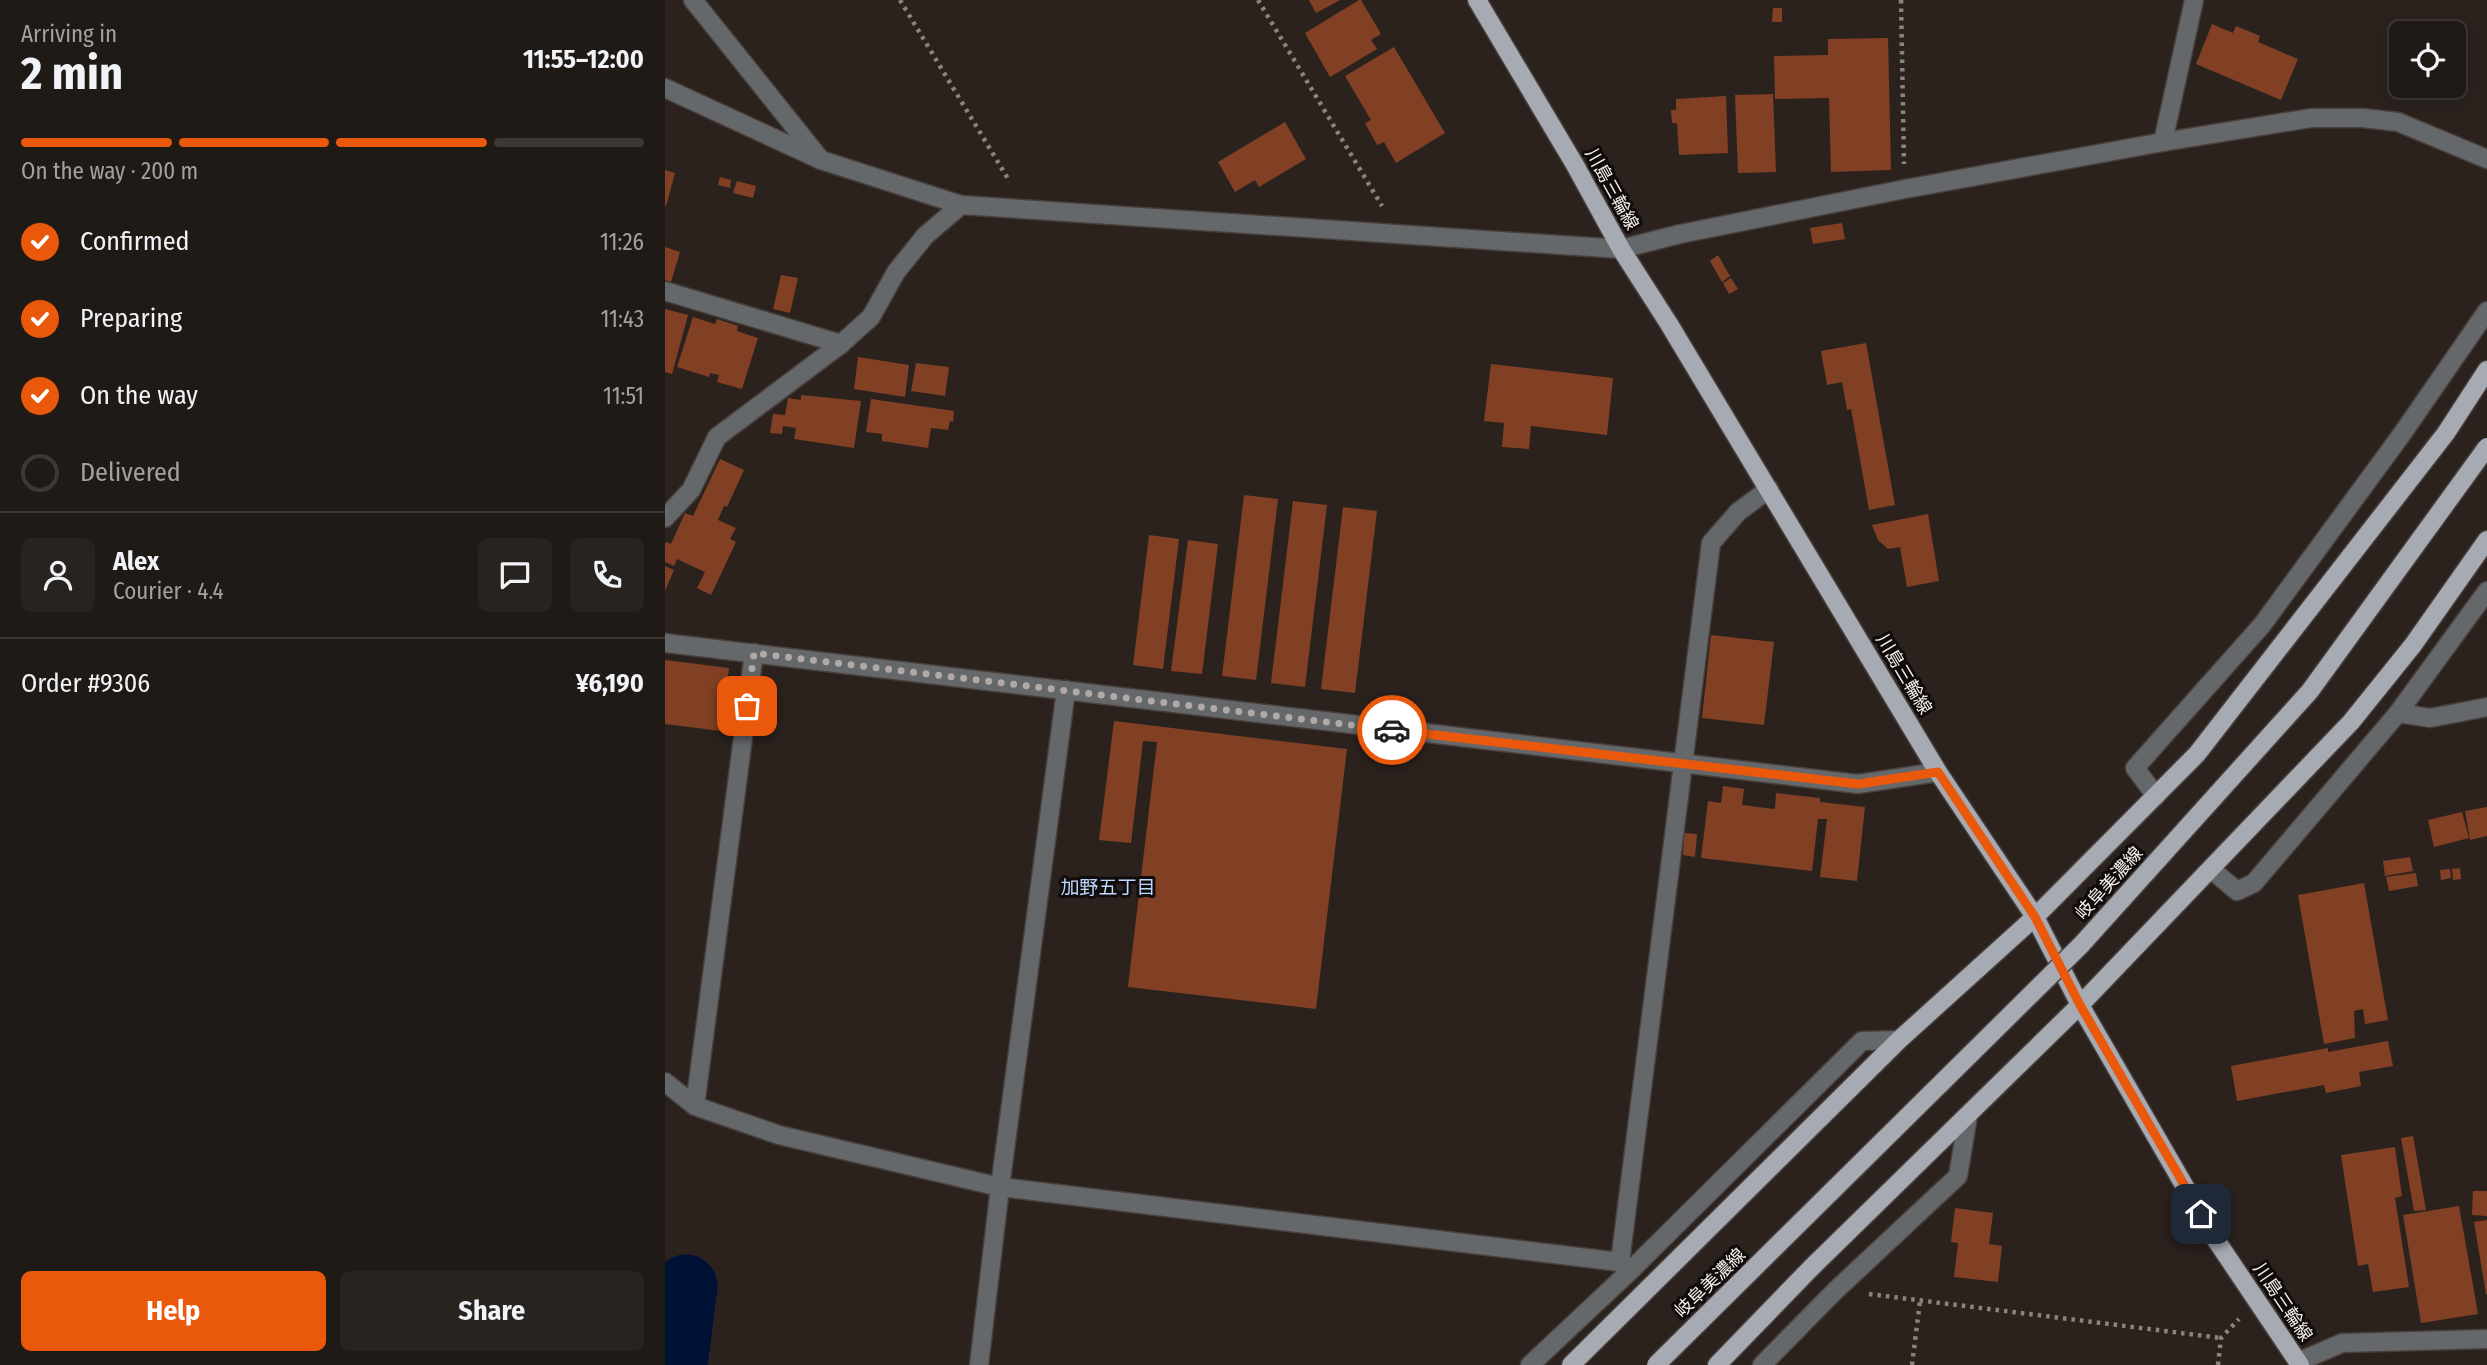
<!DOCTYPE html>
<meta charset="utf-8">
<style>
:root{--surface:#201a16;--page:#28231f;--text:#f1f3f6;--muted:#a2a1a1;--line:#3d3835;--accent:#ea580c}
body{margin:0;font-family:"Fira Sans Condensed","Noto Sans JP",sans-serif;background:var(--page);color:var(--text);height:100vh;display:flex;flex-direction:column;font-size:26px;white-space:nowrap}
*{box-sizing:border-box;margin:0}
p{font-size:23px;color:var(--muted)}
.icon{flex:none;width:38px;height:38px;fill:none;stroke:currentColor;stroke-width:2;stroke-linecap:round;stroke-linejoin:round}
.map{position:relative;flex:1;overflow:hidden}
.sheet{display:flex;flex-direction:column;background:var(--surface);width:665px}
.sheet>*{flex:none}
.tools{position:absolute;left:1724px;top:21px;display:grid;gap:14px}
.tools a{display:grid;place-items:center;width:77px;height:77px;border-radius:10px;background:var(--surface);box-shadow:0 4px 18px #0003,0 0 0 2px var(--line);font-size:35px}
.pin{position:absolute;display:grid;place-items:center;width:60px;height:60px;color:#fff;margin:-30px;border-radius:14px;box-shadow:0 4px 10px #0006}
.courier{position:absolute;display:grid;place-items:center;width:70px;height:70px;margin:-35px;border:5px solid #ea580c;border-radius:50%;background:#fff;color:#222;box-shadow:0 2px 9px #0007}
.summary em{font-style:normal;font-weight:700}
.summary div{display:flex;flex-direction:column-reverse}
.summary{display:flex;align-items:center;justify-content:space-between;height:119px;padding:0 21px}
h1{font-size:46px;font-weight:700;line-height:52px}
.bar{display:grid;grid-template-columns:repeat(4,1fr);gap:10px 7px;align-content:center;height:84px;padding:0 21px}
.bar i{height:9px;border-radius:5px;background:var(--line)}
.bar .on{background:var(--accent)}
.bar p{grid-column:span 4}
.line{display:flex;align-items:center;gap:18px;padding:0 21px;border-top:2px solid var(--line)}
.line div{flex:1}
.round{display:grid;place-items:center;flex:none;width:74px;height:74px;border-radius:10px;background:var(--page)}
ol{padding:0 21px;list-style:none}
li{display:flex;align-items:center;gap:21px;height:77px}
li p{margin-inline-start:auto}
li .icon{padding:7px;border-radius:50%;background:var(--accent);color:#fff;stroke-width:4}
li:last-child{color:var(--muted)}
li i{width:38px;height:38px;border:4px solid var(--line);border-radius:50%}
.cta{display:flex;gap:14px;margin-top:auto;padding:14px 21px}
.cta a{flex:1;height:80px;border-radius:10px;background:var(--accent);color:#fff;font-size:28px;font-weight:700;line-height:80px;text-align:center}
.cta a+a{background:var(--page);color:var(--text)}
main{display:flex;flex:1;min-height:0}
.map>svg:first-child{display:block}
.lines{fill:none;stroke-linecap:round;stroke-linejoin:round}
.river{stroke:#001136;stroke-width:63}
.building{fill:#814024}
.minor-casing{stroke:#483f3b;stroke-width:21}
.tertiary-casing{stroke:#483f3b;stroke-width:21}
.primary-casing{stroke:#483f3b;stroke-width:21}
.path{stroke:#8a837f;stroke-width:4.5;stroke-dasharray:3.5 5;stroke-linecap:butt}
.minor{stroke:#65686b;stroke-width:18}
.tertiary{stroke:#65686b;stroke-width:18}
.primary{stroke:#a6abb3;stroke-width:18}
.primary-bridge-casing{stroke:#483f3b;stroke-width:21;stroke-linecap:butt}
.primary-bridge{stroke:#a6abb3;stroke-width:18}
.done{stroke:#b0a9a5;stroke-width:7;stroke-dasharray:0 12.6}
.route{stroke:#ea580c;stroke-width:9}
.labels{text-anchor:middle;stroke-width:6;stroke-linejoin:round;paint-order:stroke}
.street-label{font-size:18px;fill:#f7f1ee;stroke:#100c0b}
.neighbourhood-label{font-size:19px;fill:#bdd7fe;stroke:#100c0b}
</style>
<main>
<section class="sheet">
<div class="summary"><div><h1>2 min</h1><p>Arriving in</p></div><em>11:55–12:00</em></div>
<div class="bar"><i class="on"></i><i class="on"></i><i class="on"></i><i></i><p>On the way · 200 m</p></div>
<ol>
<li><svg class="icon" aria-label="check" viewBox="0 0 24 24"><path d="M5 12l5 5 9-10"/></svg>Confirmed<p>11:26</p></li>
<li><svg class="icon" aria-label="check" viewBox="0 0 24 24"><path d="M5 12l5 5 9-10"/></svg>Preparing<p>11:43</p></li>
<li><svg class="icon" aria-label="check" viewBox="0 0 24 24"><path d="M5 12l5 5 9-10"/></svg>On the way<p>11:51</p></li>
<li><i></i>Delivered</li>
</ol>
<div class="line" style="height:126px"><a class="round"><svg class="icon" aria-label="person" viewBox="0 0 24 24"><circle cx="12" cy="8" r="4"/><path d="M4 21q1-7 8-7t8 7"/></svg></a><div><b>Alex</b><p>Courier · 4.4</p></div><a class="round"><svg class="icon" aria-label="chat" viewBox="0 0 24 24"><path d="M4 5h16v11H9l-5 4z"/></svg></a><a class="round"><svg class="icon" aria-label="phone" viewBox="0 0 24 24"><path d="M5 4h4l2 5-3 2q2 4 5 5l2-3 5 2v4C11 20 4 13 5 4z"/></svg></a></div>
<div class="line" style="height:91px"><div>Order #9306</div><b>¥6,190</b></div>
<div class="cta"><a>Help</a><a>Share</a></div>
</section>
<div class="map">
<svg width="1822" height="1365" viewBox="0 0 1822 1365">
<rect width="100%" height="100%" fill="#2b221e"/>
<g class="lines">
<path class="river" d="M11,1365L21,1286"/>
</g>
<g class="building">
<path d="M644,0H675L651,13Z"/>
<path d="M694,0H696L716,34L706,40L712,49L665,77L640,33Z"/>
<path d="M1108,8H1117V22H1107Z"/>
<path d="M1547,24L1568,33L1571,26L1595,36L1593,42L1633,59L1616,100L1531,64Z"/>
<path d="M1223,38L1226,170L1166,172L1164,98L1110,99L1109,56L1163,55V39Z"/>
<path d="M729,47L780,133L731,163L719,142L712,145L700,123L706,120L680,76Z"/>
<path d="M1108,94L1111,172L1073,173L1070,95Z"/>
<path d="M1061,96L1063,153L1014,155L1012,123H1007L1006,110H1011V99Z"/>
<path d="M620,122L641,159L594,187L590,180L570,192L553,162Z"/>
<path d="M0,170L10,173L1,206H0Z"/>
<path d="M55,177L66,180L65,188L53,185Z"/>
<path d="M72,181L91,186L88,198L68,193Z"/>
<path d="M1177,223L1180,239L1148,244L1145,228Z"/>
<path d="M0,247L15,252L6,282L0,280Z"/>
<path d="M1053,255L1065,276L1057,282L1045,261Z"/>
<path d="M116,275L133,278L125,313L108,309Z"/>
<path d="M1066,278L1073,289L1064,294L1058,283Z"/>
<path d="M0,309L23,315L7,374L0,372Z"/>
<path d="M28,317L50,324L52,319L73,326L72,331L93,338L77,389L52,382L54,375L45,373L44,377L12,367Z"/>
<path d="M1201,343L1230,505L1204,510L1186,409L1182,410L1177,382L1162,385L1156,351Z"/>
<path d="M193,357L244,365L240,397L189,389Z"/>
<path d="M251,363L284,367L280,396L246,391Z"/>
<path d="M826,364L948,378L942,435L866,426L864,449L837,447L839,423L819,421Z"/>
<path d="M136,395L196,401L189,448L129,439L131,428L118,426L117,434L105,433L108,414L120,415L123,398L136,400Z"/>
<path d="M206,399L289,411L288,422L285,421L283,430L266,428L263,448L217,441V434L201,432Z"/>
<path d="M55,459L79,470L62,507L59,506L53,520L71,528L65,539L71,542L46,595L32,588L40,572L12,559L9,566L0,562V545L1,542L6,544L20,513L28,516Z"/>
<path d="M579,495L613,499L591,680L557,676Z"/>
<path d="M628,501L662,505L640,687L606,683Z"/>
<path d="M678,507L712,511L690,693L656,689Z"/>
<path d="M1263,514L1274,581L1242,587L1235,547L1223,549L1213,540L1207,525Z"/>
<path d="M484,535L514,539L498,669L468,665Z"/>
<path d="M523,540L553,544L537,674L506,671Z"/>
<path d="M0,566L9,570L0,591Z"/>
<path d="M1046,635L1109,642L1099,725L1037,718Z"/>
<path d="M0,660L64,668L56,731L0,724Z"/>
<path d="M449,721L682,749L651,1009L463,987L492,742L478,741L466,843L434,840Z"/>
<path d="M1058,786L1079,789L1077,805L1110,809L1111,793L1155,798V802L1200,807L1192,881L1155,877L1162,819H1153L1147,871L1036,858L1043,801L1056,803Z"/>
<path d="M1822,807V836L1805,840L1800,811Z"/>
<path d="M1797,812L1804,838L1769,847L1763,820Z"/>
<path d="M1019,833L1032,834L1030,857L1018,855Z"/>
<path d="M1745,857L1748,871L1720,876L1718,861Z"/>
<path d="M1795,868L1796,879L1788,880L1787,869Z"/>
<path d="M1785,869L1786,878L1776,880L1775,870Z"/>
<path d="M1751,873L1753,886L1724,891L1721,877Z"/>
<path d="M1699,883L1723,1020L1700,1024L1698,1009L1689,1011L1690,1038L1659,1044L1633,895Z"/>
<path d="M1723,1041L1728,1066L1694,1072L1696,1086L1661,1093L1659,1085L1572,1101L1566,1066L1663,1048V1052Z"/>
<path d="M1748,1136L1761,1210L1749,1211L1736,1138Z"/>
<path d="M1730,1147L1737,1196L1730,1198L1744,1287L1708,1292L1703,1264L1693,1266L1676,1155Z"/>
<path d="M1808,1191H1822V1216L1807,1215Z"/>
<path d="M1794,1206L1813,1314L1756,1323L1738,1215Z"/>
<path d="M1290,1208L1328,1213L1324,1244L1337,1246L1333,1282L1289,1277L1293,1243L1286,1242Z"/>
<path d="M1822,1220V1294H1821L1809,1222Z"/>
</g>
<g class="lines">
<defs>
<g id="minor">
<path d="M28,0L156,160"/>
<path d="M1498,142L1529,0"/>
<path d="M956,249L1015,234L1240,189L1498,142L1646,118H1698L1733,122L1822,159"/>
<path d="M0,291L176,344"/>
<path d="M0,518L26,490L52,437L176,344L206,317L231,272L260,236L296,205"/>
<path d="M0,643L1193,784L1273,772"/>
<path d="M1733,713L1765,718L1822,707"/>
<path d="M1491,796L1470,768L1597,625L1737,434L1822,311"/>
<path d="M1547,870L1572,891L1589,883L1733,713L1822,591"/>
<path d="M0,1082L30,1106L114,1135L335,1187L955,1262L965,1271"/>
<path d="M30,1106L89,653"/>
<path d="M955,1262L1046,543L1073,512L1104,489"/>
<path d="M1633,1362L1677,1343L1822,1339"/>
<path d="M314,1365L335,1187L401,690"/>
<path d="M865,1365L965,1271L1197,1041L1234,1040"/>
<path d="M1097,1365L1171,1290L1293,1176L1303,1116"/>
</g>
<path id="tertiary" d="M0,88L156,160L296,205L956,249"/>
<g id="primary">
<path d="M812,0L910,165L956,249L1004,324L1273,772L1370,917L1415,1005L1549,1237L1635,1365"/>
<path d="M906,1365L1234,1040L1370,917L1532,754L1781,433L1822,370"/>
<path d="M1052,1365L1146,1268L1415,1005L1686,722L1748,645L1822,540"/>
</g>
</defs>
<use href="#minor" class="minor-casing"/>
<use href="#tertiary" class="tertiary-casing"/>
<use href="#primary" class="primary-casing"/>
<g class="path">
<path d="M235,0L345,182"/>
<path d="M593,0L717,206"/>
<path d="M1236,0L1239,164"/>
<path d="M1204,1294L1556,1338"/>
<path d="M1247,1365L1255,1301"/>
<path d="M1553,1365L1556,1338L1574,1319"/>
</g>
<use href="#minor" class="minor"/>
<use href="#tertiary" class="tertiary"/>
<use href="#primary" class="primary"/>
<defs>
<path id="primary-bridge" d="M991,1365L1416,945L1645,691L1822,447"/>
</defs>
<use href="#primary-bridge" class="primary-bridge-casing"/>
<use href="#primary-bridge" class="primary-bridge"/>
</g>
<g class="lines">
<path class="done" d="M82,706L89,653L727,730"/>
<path class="route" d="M727,730L1193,784L1273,772L1370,917L1415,1005L1536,1214"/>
</g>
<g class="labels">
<g class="street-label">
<text transform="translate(947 189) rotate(61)" y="6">川島三輪線</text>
<text transform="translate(1239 674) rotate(59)" y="6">川島三輪線</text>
<text transform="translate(1444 883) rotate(-48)" y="6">岐阜美濃線</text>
<text transform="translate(1045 1283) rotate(-44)" y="6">岐阜美濃線</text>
<text transform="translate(1618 1302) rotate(56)" y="6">川島三輪線</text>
</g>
<g class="neighbourhood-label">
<text x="443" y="894">加野五丁目</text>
</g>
</g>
</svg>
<div class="tools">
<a><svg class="icon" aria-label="locate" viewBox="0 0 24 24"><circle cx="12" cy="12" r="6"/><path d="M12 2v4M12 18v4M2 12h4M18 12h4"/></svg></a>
</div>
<div class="pin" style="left:82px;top:706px;background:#ea580c"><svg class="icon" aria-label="bag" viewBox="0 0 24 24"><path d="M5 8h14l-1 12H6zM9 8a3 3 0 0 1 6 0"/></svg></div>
<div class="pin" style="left:1536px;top:1214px;background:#1f2937"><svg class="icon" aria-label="home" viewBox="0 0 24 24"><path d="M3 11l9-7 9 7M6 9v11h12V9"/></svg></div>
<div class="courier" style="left:727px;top:730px"><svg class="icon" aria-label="car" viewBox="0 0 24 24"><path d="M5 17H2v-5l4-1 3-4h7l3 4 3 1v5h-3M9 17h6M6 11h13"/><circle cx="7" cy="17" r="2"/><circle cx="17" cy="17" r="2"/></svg></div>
</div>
</main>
